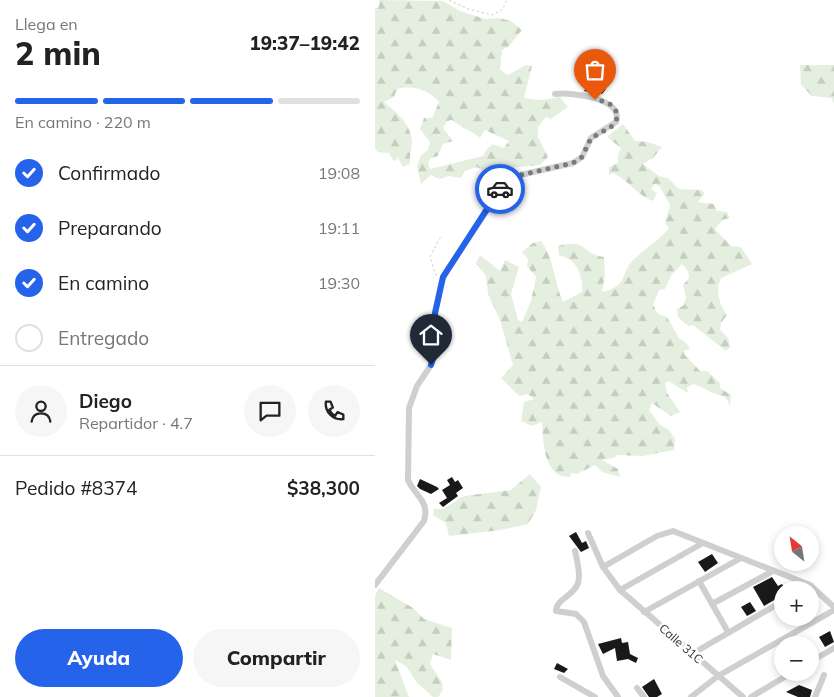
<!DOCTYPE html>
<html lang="es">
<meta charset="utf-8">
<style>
:root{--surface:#fff;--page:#f6f6f6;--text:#222;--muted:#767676;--line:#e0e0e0;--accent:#2563eb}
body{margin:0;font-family:Mulish,sans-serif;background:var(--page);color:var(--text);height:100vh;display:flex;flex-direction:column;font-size:19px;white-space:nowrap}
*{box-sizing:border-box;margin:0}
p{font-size:16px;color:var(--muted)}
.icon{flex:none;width:28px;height:28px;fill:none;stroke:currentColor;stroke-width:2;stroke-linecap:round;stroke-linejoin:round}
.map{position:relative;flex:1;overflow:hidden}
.drawer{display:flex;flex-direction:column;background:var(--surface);width:375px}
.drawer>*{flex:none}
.needle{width:32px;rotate:330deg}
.buttons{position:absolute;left:399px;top:526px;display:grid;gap:10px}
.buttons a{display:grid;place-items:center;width:45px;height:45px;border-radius:50%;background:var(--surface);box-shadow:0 2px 8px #0003;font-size:25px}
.pin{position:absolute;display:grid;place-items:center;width:42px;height:42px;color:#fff;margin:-51px -21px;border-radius:50% 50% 50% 0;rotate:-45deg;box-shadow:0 0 5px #0007}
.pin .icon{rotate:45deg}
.courier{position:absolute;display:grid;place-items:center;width:50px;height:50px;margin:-25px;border:4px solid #2563eb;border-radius:50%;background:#fff;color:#222;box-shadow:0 1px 6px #0007}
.headline em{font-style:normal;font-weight:800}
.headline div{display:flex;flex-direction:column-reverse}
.headline{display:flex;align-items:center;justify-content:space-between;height:85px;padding:0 15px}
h1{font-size:32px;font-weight:800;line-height:38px}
.bar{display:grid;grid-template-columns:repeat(4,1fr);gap:8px 5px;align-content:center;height:60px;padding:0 15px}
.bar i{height:6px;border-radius:4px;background:var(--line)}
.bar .active{background:var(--accent)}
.bar p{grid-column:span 4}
.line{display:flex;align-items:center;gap:12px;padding:0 15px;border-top:1px solid var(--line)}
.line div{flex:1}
.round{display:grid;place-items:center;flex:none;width:52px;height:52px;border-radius:26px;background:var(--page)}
ol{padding:0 15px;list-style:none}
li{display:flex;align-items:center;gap:15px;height:55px}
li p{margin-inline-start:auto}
li .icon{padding:5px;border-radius:50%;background:var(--accent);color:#fff;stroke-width:4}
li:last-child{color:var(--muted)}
li i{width:28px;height:28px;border:2px solid var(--line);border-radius:50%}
.primary-button{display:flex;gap:10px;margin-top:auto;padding:10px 15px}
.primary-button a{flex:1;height:58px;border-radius:30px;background:var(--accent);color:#fff;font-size:20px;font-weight:800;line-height:58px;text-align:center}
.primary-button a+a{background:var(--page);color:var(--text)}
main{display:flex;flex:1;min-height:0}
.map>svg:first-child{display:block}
.forest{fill:url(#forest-firs);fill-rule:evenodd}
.building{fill:#191919}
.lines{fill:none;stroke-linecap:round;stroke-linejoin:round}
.path{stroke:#cfcfcf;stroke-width:1;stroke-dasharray:2.5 2.5;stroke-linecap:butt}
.minor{stroke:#cfcfcf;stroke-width:6}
.done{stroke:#7a7a7a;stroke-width:5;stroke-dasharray:0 9}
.route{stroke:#2563eb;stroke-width:6}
.labels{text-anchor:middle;stroke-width:5;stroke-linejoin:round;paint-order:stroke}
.street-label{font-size:12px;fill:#323232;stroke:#fff}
</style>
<main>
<section class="drawer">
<div class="headline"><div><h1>2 min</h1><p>Llega en</p></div><em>19:37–19:42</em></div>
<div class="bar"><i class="active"></i><i class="active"></i><i class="active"></i><i></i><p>En camino · 220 m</p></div>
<ol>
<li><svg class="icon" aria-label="check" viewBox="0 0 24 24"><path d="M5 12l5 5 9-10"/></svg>Confirmado<p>19:08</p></li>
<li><svg class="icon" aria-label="check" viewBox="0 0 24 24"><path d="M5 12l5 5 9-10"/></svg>Preparando<p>19:11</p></li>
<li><svg class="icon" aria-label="check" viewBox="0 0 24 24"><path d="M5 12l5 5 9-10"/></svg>En camino<p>19:30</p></li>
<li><i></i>Entregado</li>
</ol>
<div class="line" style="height:90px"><a class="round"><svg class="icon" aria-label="person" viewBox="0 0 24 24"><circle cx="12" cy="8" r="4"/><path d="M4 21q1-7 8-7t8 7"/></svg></a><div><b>Diego</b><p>Repartidor · 4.7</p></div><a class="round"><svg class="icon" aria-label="chat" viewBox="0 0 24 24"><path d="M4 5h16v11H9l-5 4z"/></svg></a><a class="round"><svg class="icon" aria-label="phone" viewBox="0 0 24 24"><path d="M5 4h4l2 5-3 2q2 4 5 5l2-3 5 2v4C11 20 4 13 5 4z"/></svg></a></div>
<div class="line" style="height:65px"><div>Pedido #8374</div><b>$38,300</b></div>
<div class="primary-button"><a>Ayuda</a><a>Compartir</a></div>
</section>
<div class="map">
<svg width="459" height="697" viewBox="0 0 459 697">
<defs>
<pattern id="forest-firs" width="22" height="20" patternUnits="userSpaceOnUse" patternTransform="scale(1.25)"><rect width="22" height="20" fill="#e5efdf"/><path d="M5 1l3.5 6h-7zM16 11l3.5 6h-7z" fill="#c5cdc0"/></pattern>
</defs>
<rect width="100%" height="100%" fill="#fff"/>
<g class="forest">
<path d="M4,0L68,1L85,11L110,19L124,18L136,21L147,30L133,47L127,50L125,70L133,75L151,65L157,66L149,98L166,100L185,97L193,107L176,119L171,117L163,127V137L173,157L165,165L134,168L117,175L102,167L90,171L86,178L74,176L65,179L56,175L46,184L42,167L46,155L53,150L55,142L45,129L49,118H57L64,102C52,89 40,85 22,89L19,97L9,102C21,112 36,124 37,141C37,149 34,156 35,164L28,167L22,156V160L19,161L14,153L3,152L0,149V9L4,7ZM77,120C86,128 96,130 105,138L110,130L134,141L129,148L118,144L112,149L108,156L55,169L53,163L56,158L63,156L68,144L78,141L68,128L72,121Z"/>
<path d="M425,65H459V105L457,98L437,96L426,85Z"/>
<path d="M248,124L260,141L273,142L287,147L278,158L268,164L284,176L293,178L304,189L326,190L330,193L323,202L339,204L342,211L352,212L355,218L347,220L340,229L356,246L366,247L377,264L346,278C340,292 344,303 352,315L346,323L345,330L353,338L355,347L351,351L318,325L313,326L303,317L302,309L309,305L311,297L308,285L314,278L313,271L307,264L297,274L290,289L284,290L278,305L283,314L292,317L304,338L312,344L315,349L309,351V354L325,371H332L345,383V388L356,395L355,406L350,396C341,396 329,388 319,384L312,387L313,393L293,381L290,383L292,393L305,412L296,416L277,403L274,410L285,425L294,430L300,439L299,450L268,456L242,455L239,458L227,460L243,469L245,477L227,472L220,465L202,474L197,473L195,477C168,478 168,440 167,422L157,426L146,421L149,402L159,399L153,394L144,396L126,378L138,365L125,320L113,294L111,276L101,263L105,255L125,271L130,260L144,267L136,294L143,320L147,322L156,301L161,277L152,266L153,259L147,252L158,243L166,241C179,258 179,282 188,302L207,292C208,274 202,260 184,255L183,246C214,238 204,253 229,257L230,275L227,292C254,286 245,273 258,260C270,248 284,241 294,228L290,223L295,205L285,187L280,184L276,189L282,193L278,201C263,196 253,180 238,173L234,175V167L243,163V155L246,148L232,137Z"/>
<path d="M155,474L166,487L161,510L153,524L126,530L74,536L71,523L58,515L59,509H68L89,496L136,490Z"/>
<path d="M4,588L38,608L49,619L77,628L76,660L58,654L55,664L67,682L68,690L63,697H58L42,683L31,666L20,660L34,697H0V596Z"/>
</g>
<g class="building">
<path d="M217,80L231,89L227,94L217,88L214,92L209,91Z"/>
<path d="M77,477L80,482L83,480L88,488L81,493L83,496L68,507L64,503L72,498L67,490L75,485L72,480Z"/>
<path d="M45,479L62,487L64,489L56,494L45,489L42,486Z"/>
<path d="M201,532L207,543L211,541L214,548L206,552L194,536Z"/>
<path d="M337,554L343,563L330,572L323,562Z"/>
<path d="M397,577L403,586L407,584L411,590H408V595L389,606L378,587Z"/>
<path d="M375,602L381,611L372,616L366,607Z"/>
<path d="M455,631L459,642L450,647L444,637Z"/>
<path d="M246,638L247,643L253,642L255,654L263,658L261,663L253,659L242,661L240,648L228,654L223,644Z"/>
<path d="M182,663L193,669L189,673L179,669Z"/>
<path d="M279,679L287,694L282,697H274L267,687Z"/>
<path d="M424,685L437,690L435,697H423L411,692Z"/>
</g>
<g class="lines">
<g class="path">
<path d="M74,0L93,9L117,15L127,10L132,0"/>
<path d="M62,275L60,274L55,257L66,236"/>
</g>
<g class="minor">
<path d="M213,533L228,567L245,590L368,697"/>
<path d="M200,551C202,560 206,574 203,583C199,596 181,599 181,611L201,614L209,622L228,676L243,697"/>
<path d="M228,567L282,536L298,531L435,585L459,607"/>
<path d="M324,581L353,632"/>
<path d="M0,585L49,521C55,501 40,496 33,480L34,408L42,386L56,365L62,345L60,313L68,277L132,180L141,176L198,163L207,157L216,138L241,122C249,98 197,92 180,94"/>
<path d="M245,590L328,543"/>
<path d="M337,604L398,571"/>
<path d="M269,612L366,558"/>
<path d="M317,654L408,601"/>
<path d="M435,662L459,648"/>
<path d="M185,677L220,697"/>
<path d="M262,688L269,697"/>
<path d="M316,697L343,676L459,610"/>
<path d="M376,697L418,672"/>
<path d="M440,697L449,675"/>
</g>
</g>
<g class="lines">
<path class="done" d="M125,189L132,180L141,176L198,163L207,157L216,138L236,127L243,117C240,104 232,101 220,100"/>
<path class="route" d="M56,365L62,345L60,313L68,277L125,189"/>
</g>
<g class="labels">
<g class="street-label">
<text transform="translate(306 644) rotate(41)" y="4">Calle 31C</text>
</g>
</g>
</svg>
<div class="buttons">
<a><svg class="needle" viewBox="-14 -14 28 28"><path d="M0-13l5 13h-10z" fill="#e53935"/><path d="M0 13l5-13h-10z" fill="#767676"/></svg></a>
<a>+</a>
<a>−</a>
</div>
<div class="pin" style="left:220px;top:100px;background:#ea580c"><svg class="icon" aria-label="bag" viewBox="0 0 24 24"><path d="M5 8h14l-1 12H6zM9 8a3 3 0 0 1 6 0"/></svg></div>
<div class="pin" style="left:56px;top:365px;background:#1f2937"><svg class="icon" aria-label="home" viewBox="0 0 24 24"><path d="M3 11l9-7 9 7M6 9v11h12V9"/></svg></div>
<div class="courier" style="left:125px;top:189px"><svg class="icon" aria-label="car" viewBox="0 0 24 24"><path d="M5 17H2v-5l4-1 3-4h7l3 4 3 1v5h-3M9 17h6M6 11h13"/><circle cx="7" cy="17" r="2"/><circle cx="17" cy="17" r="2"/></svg></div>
</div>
</main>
